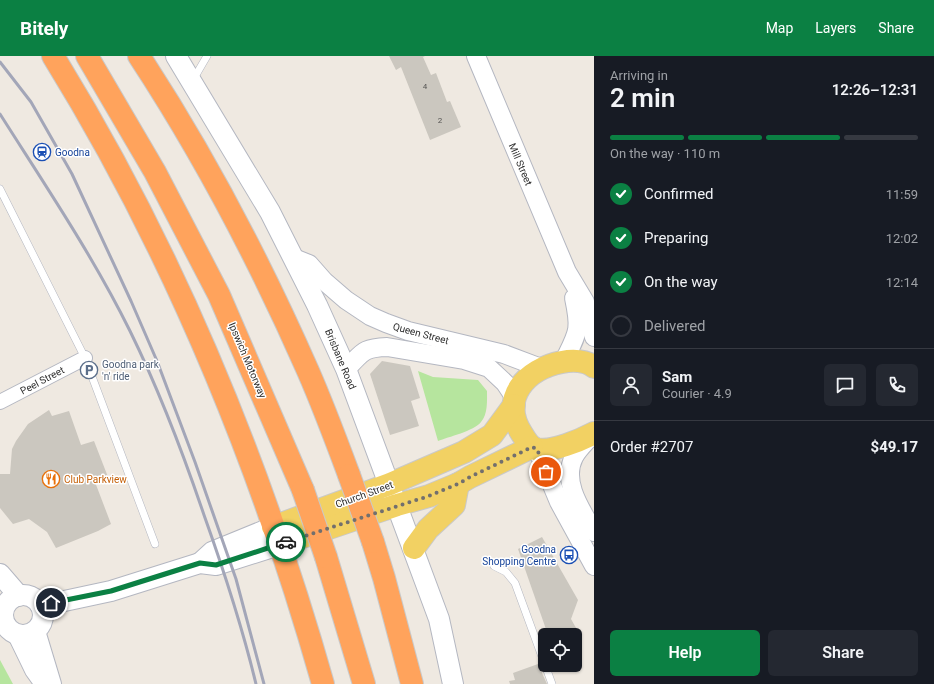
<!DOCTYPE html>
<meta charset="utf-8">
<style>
:root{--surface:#171b24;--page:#242831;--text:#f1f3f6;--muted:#9ea1a6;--line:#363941;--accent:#0b8043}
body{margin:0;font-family:Roboto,sans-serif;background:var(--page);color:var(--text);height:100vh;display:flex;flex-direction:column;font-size:15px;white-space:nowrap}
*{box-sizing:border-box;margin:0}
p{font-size:13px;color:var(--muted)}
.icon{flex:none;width:22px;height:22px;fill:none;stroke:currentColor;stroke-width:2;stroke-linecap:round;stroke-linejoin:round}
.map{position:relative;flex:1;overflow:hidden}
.side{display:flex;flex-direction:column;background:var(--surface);width:340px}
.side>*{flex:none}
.buttons{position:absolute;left:538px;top:572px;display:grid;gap:8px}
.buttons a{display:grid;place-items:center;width:44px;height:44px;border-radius:6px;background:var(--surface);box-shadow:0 1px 3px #0004;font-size:20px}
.pin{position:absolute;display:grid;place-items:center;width:34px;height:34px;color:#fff;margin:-17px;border:2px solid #fff;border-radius:50%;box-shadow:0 1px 4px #0007}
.courier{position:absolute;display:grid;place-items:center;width:40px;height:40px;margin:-20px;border:3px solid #0b8043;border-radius:50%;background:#fff;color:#222;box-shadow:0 1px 5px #0007}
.headline em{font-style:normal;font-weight:600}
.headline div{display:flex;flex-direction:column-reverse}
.headline{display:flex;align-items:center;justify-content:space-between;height:68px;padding:0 16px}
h1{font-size:26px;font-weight:600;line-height:30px}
.bar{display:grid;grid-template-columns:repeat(4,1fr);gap:6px 4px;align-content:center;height:48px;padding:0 16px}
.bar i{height:5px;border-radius:3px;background:var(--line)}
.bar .on{background:var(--accent)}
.bar p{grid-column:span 4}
.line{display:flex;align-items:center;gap:10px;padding:0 16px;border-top:1px solid var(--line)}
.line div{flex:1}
.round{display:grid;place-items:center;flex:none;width:42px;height:42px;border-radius:6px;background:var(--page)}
ol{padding:0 16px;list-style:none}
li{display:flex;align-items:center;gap:12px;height:44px}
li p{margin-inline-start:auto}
li .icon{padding:4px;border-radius:50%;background:var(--accent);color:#fff;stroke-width:4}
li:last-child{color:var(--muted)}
li i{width:22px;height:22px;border:2px solid var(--line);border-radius:50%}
.button{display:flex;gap:8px;margin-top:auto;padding:8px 16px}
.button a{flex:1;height:46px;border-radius:6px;background:var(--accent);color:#fff;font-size:16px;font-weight:600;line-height:46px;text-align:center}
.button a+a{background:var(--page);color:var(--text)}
header{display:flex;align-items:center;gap:24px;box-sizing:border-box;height:56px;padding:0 20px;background:var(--accent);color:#fff}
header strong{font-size:19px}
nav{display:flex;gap:22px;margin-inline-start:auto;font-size:14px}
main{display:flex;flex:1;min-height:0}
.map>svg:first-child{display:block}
.green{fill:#b6e59e}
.building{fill:#cbc7bf}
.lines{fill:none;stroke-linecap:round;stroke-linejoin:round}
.service-casing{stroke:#b4b7c1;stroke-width:8}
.minor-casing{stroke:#b4b7c1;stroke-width:16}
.tertiary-casing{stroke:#b4b7c1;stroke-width:20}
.secondary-casing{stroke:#b4b7c1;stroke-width:22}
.primary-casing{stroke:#c9c9c9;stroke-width:24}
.motorway-casing{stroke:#c9c9c9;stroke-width:24}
.service{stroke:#fff;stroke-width:7}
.minor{stroke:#fff;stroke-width:14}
.tertiary{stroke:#fff;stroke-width:18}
.secondary{stroke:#fff;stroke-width:20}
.primary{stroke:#f2d163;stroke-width:22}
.motorway{stroke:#ffa35c;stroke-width:22}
.rail{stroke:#a3a6b8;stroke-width:3}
.motorway-bridge-casing{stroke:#c9c9c9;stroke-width:24;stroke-linecap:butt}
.motorway-bridge{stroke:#ffa35c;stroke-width:22}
.done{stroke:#726f6d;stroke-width:4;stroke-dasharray:0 7.2}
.route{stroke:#0b8043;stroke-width:5}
.labels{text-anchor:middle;stroke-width:3;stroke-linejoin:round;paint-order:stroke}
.number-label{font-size:8px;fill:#555452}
.transit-label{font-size:10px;fill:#164399;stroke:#fff;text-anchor:start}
.street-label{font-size:10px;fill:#2e2e2e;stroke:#fff}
.service-label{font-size:10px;fill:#4e5e75;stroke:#fff;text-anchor:start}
.food-label{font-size:10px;fill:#c56008;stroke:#fff;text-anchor:start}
</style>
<header>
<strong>Bitely</strong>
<nav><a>Map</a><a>Layers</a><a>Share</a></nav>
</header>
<main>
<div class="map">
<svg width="594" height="628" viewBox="0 0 594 628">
<rect width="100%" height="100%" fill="#efe9e1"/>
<g class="green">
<path d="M418,315L433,321L478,324L487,335C487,345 488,358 481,366C474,375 448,381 438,385Z"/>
<path d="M0,604L13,628H0Z"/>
</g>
<g class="building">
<path d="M389,0H425L423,1L431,19L436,17L447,46L450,45L461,71L430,84L401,11L396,14Z"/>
<path d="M382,305L410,310L420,342L411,345L419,370L390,379L370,318Z"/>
<path d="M49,354L52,360L69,355L81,389L94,385L108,421L95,426L111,468L98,475L56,492L47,476L29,463L13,468L0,452V418H10L12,393L16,385L28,368Z"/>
<path d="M542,481L578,544L571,563L580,579H548L518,493Z"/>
<path d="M538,608L547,628H510L509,625L515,624L513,617Z"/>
</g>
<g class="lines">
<defs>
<g id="service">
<path d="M193,24L207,0"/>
<path d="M0,133L85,302L155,488"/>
<path d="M494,510L506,516L515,527L552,628"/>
</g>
<path id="minor" d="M0,346L85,302"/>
<g id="tertiary">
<path d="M476,0L567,216L585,246L594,281"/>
<path d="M294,202L309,208L324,225L346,244L370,260L386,267L408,275L504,298L541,312"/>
<path d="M564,305C578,276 581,275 574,242"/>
<path d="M346,313C363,297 361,292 387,291L464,304L489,312L505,327L515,342"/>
<path d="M592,379C586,386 578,393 574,401C561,426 582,455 594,476"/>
<path d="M537,393L559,446L594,510"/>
<path d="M36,575L52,628"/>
<path d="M17,579L34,614L44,628"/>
</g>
<g id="secondary">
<path d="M176,0L270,156L317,249L346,313L439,563L453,628"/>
<path d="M200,507L212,496L273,471"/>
<path d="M0,518L19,540"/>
<circle cx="23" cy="559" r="20"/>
<path d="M41,550L111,535L200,507L216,509L279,489"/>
</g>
<g id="primary">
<path d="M594,311C586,304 572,304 562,306C526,313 499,342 522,378C525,383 530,391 536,393C551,397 581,384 594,377"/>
<path d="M273,471L390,428L464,396L492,379L514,349"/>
<path d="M279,489L397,449L429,440L458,428L470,421L532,391"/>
<path d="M414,492L428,473L454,449L458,428"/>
</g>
<g id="motorway">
<path d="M53,0C173,194 261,409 323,628"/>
<path d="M87,0L155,116L219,239L303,434"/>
<path d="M139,0C204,99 260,206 308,315C323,349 336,384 349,419"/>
<path d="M373,486L384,522L412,628"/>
<path d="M326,501L364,628"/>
</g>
</defs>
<use href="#service" class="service-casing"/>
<use href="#minor" class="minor-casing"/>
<use href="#tertiary" class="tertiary-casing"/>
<use href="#secondary" class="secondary-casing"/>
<use href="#primary" class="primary-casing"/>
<use href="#motorway" class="motorway-casing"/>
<use href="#service" class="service"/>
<use href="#minor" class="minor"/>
<use href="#tertiary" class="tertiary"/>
<use href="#secondary" class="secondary"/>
<use href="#primary" class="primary"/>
<use href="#motorway" class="motorway"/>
<g class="rail">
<path d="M0,6L31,46L72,118L131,245L157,305L195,406L236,523L264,628"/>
<path d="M0,58C45,129 93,200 130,275C159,334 183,397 204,459C224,515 242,570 256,628"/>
</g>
<defs>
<g id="motorway-bridge">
<path d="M349,419L373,486"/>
<path d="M303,434L326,501"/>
</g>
</defs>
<use href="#motorway-bridge" class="motorway-bridge-casing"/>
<use href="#motorway-bridge" class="motorway-bridge"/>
</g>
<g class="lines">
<path class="done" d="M286,486L429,440L458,428L470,421L532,391L537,393L546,416"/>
<path class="route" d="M51,547L111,535L200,507L216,509L286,486"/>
</g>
<defs>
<symbol id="station-ring" viewBox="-11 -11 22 22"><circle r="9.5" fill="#fff" stroke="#1a4fb4" stroke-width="1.5"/><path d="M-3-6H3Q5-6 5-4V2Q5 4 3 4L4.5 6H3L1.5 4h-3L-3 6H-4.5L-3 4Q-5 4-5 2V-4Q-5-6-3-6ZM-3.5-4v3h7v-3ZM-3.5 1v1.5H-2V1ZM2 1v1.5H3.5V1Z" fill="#1a4fb4"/></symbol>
<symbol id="parking-ring" viewBox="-11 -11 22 22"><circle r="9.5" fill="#fff" stroke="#5c6f8a" stroke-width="1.5"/><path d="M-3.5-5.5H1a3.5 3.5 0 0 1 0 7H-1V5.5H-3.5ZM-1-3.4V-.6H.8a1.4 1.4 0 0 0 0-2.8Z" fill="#5c6f8a"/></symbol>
<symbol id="restaurant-ring" viewBox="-11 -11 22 22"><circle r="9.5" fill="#fff" stroke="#e8710a" stroke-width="1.5"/><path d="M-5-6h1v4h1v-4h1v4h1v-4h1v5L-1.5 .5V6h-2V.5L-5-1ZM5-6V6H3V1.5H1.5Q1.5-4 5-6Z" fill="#e8710a"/></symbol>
<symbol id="bus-ring" viewBox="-11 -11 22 22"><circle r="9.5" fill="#fff" stroke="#1a4fb4" stroke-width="1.5"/><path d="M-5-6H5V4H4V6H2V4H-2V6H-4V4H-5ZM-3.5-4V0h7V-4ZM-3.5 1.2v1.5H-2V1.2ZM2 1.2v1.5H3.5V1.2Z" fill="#1a4fb4"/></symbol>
</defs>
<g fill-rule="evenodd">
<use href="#station-ring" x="32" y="86" width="20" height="20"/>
<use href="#parking-ring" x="79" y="304" width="20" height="20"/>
<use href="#restaurant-ring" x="41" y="413" width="20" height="20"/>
<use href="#bus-ring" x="559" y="489" width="20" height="20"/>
</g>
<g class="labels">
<g class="number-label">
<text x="425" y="33">4</text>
<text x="440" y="67">2</text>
</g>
<g class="transit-label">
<text x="55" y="100">Goodna</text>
<text x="556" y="497" text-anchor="end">Goodna<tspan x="556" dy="12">Shopping Centre</tspan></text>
</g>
<g class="street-label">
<text transform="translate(521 108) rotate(67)" y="4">Mill Street</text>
<text transform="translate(421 277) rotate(15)" y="4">Queen Street</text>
<text transform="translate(341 303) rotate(67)" y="4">Brisbane Road</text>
<text transform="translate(248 304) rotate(67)" y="4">Ipswich Motorway</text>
<text transform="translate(42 324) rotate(-28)" y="4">Peel Street</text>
<text transform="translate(364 438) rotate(-20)" y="4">Church Street</text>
</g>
<g class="service-label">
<text x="102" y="312">Goodna park<tspan x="102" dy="12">'n' ride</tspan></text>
</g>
<g class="food-label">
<text x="64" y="427">Club Parkview</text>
</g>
</g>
</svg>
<div class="buttons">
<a><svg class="icon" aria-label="locate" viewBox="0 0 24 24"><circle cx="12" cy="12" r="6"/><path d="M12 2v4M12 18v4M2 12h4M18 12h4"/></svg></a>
</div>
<div class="pin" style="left:546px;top:416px;background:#ea580c"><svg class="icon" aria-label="bag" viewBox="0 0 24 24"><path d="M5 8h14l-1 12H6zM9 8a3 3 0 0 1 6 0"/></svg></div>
<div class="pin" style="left:51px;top:547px;background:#1f2937"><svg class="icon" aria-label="home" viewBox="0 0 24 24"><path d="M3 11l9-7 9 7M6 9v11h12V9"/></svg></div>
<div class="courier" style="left:286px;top:486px"><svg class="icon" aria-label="car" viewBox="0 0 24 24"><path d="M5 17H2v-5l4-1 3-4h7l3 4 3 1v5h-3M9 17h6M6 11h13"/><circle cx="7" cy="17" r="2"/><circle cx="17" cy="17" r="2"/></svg></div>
</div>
<section class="side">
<div class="headline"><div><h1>2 min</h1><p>Arriving in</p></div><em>12:26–12:31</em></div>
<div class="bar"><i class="on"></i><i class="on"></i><i class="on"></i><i></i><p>On the way · 110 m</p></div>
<ol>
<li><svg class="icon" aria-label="check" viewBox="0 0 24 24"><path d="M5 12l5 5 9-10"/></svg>Confirmed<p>11:59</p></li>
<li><svg class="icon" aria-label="check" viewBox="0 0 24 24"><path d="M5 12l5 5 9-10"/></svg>Preparing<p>12:02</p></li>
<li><svg class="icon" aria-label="check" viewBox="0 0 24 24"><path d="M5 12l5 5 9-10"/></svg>On the way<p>12:14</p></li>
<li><i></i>Delivered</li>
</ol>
<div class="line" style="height:72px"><a class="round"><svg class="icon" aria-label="person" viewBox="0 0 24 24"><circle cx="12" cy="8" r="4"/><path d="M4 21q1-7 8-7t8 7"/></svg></a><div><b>Sam</b><p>Courier · 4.9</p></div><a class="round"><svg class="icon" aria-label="chat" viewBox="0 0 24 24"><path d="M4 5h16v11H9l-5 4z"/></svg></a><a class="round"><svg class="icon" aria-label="phone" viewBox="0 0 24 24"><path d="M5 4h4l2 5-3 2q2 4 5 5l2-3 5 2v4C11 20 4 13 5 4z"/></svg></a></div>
<div class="line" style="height:52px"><div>Order #2707</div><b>$49.17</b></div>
<div class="button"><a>Help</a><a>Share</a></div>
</section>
</main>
